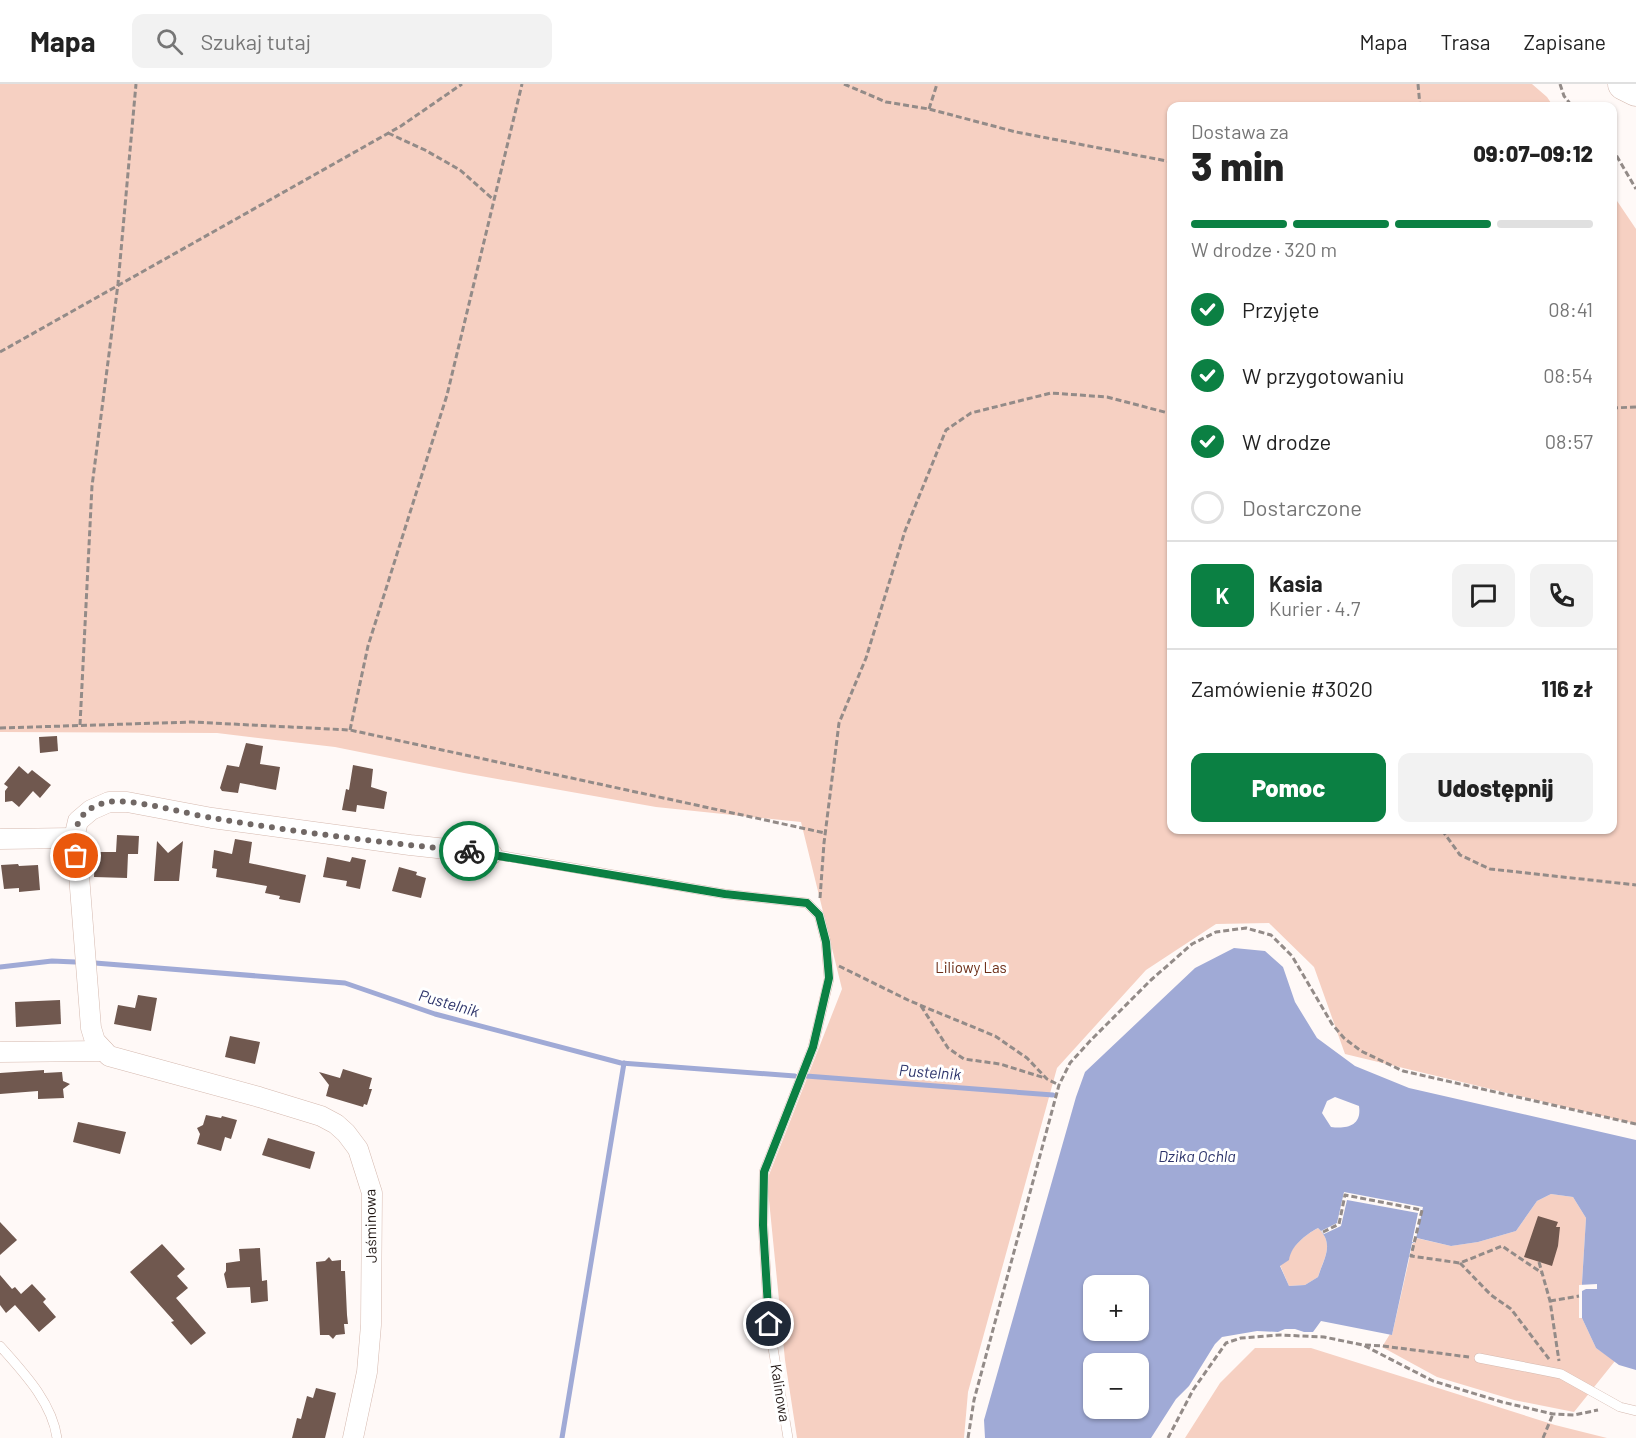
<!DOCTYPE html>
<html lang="pl">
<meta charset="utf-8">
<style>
:root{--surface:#fff;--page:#f2f2f2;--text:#222;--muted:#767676;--line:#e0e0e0;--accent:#0b8043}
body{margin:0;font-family:Barlow,sans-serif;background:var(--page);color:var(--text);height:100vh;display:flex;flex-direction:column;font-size:22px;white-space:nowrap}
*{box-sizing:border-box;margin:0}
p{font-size:20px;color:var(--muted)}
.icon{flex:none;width:33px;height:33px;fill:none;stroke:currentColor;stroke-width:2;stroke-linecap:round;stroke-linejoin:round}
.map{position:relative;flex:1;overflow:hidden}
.drawer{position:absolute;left:1167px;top:18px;width:450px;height:732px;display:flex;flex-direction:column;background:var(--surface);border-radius:12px;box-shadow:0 2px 4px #0004}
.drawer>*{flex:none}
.fabs{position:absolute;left:1083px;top:1191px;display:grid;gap:12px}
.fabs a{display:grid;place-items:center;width:66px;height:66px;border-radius:12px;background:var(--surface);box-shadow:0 2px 4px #0004;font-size:30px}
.pin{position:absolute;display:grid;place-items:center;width:51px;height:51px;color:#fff;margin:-26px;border:3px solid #fff;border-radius:50%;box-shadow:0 2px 6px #0007}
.courier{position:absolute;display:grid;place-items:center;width:60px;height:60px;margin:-30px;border:4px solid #0b8043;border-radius:50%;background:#fff;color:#222;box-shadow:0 2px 8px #0007}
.headline em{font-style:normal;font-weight:800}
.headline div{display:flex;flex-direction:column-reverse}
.headline{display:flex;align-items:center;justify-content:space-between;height:102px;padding:0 24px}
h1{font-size:39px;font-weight:800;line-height:45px}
.bar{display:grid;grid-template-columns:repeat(4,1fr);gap:9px 6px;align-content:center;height:72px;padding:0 24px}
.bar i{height:8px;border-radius:4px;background:var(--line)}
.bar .on{background:var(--accent)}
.bar p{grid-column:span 4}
.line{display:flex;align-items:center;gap:15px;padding:0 24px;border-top:2px solid var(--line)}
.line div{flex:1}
.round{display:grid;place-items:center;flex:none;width:63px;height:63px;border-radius:12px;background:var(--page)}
ol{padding:0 24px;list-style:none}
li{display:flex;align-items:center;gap:18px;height:66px}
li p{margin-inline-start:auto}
li .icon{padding:6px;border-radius:50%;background:var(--accent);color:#fff;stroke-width:4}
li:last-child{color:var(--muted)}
li i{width:33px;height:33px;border:3px solid var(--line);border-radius:50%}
.primary-button{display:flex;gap:12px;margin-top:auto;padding:12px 24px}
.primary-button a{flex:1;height:69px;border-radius:12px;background:var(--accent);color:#fff;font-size:24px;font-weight:800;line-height:69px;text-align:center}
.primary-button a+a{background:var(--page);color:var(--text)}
header{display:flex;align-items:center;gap:36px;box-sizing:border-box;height:84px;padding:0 30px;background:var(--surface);border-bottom:2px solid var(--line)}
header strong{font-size:28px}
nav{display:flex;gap:33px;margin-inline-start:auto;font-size:21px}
.search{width:420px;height:54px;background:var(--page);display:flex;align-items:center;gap:15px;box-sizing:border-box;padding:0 21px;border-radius:12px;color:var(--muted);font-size:22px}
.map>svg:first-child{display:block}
.green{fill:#f6d0c2}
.water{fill:#a0aad6;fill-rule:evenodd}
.pier{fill:#fff9f7}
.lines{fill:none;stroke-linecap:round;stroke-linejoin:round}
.stream{stroke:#a0aad6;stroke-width:5}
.building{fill:#70584f}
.lane-casing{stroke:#d5b9af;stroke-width:10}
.street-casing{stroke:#d5b9af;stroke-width:21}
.primary-casing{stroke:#d5b9af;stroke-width:33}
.path{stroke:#938b88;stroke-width:3;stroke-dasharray:6 3;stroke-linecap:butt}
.lane{stroke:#fff;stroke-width:9}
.street{stroke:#fff;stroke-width:20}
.primary{stroke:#fff;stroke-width:32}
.done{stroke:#716865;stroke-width:6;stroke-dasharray:0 10.8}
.route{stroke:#0b8043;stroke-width:8}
.labels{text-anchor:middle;stroke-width:6;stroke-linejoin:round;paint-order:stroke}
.park-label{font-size:15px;fill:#6c2e17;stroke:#fff}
.street-label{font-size:15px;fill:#241a17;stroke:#fff}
.water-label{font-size:16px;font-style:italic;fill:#2c336a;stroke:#fff}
</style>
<header>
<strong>Mapa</strong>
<div class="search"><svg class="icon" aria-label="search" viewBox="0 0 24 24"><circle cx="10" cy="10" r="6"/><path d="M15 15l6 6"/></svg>Szukaj tutaj</div>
<nav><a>Mapa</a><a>Trasa</a><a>Zapisane</a></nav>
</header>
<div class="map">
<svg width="1636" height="1354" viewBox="0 0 1636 1354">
<rect width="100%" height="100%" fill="#fff9f7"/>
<g class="green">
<path d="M0,0H1532L1547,13L1553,22H1172V746H1612L1613,111L1636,145V1040L1345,970L1314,883L1269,839L1216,840L1146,886L1057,984L968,1308L964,1354H797L785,1276L767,1096L842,905L801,738L656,723L464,689L335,663L217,649L0,648Z"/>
<path d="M1551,1110L1573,1113L1586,1134L1582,1199V1234L1596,1264L1615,1277L1574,1328L1514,1316L1437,1293L1382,1263L1390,1250L1392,1251L1413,1158L1416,1154L1451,1162L1478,1158L1516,1147L1537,1117Z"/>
<path d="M1318,1144C1335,1160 1324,1173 1318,1193L1305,1201L1289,1202L1280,1181L1288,1176C1291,1162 1305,1151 1318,1144Z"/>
<path d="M1255,1264H1311L1555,1341L1607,1354H1185L1220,1299Z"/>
</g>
<path class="water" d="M1234,864L1265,867L1283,883L1295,918L1317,954L1355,982L1409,1004L1636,1056V1286L1619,1281L1596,1264L1582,1234V1199L1586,1134L1573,1113L1551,1110L1537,1117L1516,1147L1478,1158L1451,1162L1417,1154L1415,1159H1412L1392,1251L1321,1237L1313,1248H1304L1295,1245H1285L1278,1248L1257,1247L1222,1253L1215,1260L1189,1302L1176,1315L1151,1354H985L984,1336L1076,1013L1085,988L1195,884ZM1335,1013L1359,1022C1362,1042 1347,1045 1331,1043L1322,1029L1327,1017ZM1318,1144C1335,1160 1324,1174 1318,1193L1305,1201L1289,1202L1280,1182L1289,1176C1291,1162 1305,1151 1318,1144ZM1094,1202H1138V1246H1094ZM1094,1280H1138V1324H1094Z"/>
<g class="pier">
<path d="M1344,1108L1423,1123L1415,1159L1412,1158L1418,1129L1347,1116L1341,1142L1324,1150L1321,1147L1337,1139Z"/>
<path d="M1597,1200V1205H1586L1582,1207V1234H1579V1201Z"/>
</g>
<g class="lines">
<g class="stream">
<path d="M95,879L345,899L435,930L621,979L795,992"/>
<path d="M0,883L52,877L75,878"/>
<path d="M806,992L1053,1011"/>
<path d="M562,1354L624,979"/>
</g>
</g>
<g class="building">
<path d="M57,652L58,667L40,669L39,653Z"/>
<path d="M246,659L263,662L260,680L280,683L276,706L240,699L238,709L222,707L220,704L227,681L239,683Z"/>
<path d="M353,681L373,685L371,703L387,708L384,725L357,721L356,728L342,726L346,705L349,706Z"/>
<path d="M19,682L28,690L32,686L51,701L40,714L33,707L19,723L12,717L5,718V707L8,703L4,700Z"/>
<path d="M117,751L139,752L138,770H128L127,794L94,793L95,768H116Z"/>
<path d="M235,755L252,758L249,779L306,791L300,819L279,815L280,812L265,809L267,802L216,793L217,785L212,784L214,766L232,770Z"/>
<path d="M157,757L168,769L183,757L179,797H154Z"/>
<path d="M327,773L350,778L352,773L366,776L360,805L346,802L347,797L323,793Z"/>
<path d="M18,780L19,782L38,781L40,806L19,808V804L4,805L1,781Z"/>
<path d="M399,783L417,788L416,791L426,794L421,814L392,807Z"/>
<path d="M138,911L157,914L151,947L114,940L118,921L135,924Z"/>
<path d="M60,916L61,940L16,943L15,918Z"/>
<path d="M230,952L260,958L255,980L225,973Z"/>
<path d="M343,985L372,994L369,1005H372L367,1021L364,1020L363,1023L326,1012L329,1001L319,988L340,994Z"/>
<path d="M44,986V989L62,988L63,997L70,1000L63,1005L64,1014L38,1015V1007L0,1010V989Z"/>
<path d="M206,1031L221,1034L222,1032L237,1036L231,1055L225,1053L221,1067L197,1060L200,1050L197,1044L203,1041Z"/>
<path d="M78,1038L126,1048L120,1070L73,1058Z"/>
<path d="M268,1054L315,1068L310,1085L262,1071Z"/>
<path d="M1538,1132L1558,1138L1556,1143H1560L1558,1162L1552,1182L1524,1173Z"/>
<path d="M0,1138L17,1156L0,1171Z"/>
<path d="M162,1160L185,1185L177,1192L188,1204L176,1214L206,1249L191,1261L171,1238L174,1237L130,1188Z"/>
<path d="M260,1164L262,1197L267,1196L268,1217L251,1219L250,1203L227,1204L224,1190L226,1187V1179L240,1177L239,1165Z"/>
<path d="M329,1173L332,1177L341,1176V1187H345L347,1231L348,1240H344L345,1250L336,1251L333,1255L329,1251H320L319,1233L316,1178L325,1177Z"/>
<path d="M0,1191L12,1205L15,1203L21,1210L32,1200L46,1215L43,1218L56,1233L39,1248L15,1221L6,1229L0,1221Z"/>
<path d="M316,1304L336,1309L325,1354H292L297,1334L301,1335L307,1312L313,1314Z"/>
</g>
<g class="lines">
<defs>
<g id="lane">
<path d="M492,770L725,810L807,819L819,831L826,858L829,895L813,963L764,1088L763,1141L769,1240L788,1354"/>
<path d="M0,1262C23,1288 52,1318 57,1354"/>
<path d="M1479,1274L1561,1290L1620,1323L1636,1327"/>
</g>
<g id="street">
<path d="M0,755L74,754"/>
<path d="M0,968L104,967"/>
<path d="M353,1354L367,1288L371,1241L372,1109L358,1065L346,1049L336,1040L321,1032L259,1013L109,972L95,957L91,944L79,791L74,754L78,737L91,726L109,718H127L212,734L410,761L492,770"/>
</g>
<path id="primary" d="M1624,0L1636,6"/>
</defs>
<use href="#lane" class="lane-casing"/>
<use href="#street" class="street-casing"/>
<use href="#primary" class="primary-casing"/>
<g class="path">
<path d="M844,0L886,18L929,25L1016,48L1172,78"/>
<path d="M1418,0L1420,22"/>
<path d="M1560,0L1564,12L1572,22"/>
<path d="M929,25L937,0"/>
<path d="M388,49L425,66L460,86L494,116"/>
<path d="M1612,64L1636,105"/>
<path d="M0,268L401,42L462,0"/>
<path d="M1612,324L1636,323"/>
<path d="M80,641L92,402L118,200L136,0"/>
<path d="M0,644L192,638L350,646L825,749"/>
<path d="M350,646L368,562L447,311L522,0"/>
<path d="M1442,746L1460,771L1490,785L1636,801"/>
<path d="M820,814L824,759L839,639L866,574L905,447L946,346L971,329L1051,309L1107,313L1172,330"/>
<path d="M839,882L910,917L995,952L1027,974L1047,995L1059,1001"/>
<path d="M921,922L948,964L964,975L1000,980L1045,994"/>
<path d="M1323,1148L1339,1140L1345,1111L1422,1126L1411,1172L1460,1179L1502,1162L1542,1189"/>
<path d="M1539,1178L1550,1217L1559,1277"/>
<path d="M1460,1179L1491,1211L1511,1225L1549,1275"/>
<path d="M1550,1217L1579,1212"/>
<path d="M1365,1261L1383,1262L1469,1273"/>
<path d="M968,1354L974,1316L1059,1001L1070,979L1091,956L1151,896L1192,860L1216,848L1246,844L1271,851L1292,872L1332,940L1344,954L1361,967L1403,987L1636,1040"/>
<path d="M1168,1354L1193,1306L1226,1259L1241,1254L1280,1251L1324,1253L1363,1261L1433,1297L1502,1318L1553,1330L1574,1331L1598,1326"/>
<path d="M1543,1354L1553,1330"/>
</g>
<use href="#lane" class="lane"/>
<use href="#street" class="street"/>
<use href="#primary" class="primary"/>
</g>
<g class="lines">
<path class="done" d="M76,772C72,745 77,724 109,718C132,714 187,730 212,734C297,748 383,759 469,767"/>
<path class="route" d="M469,767L725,810L807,819L819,831L826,858L829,894L813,963L764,1088L763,1141L769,1240"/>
</g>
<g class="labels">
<g class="park-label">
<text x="971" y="889">Liliowy Las</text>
</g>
<g class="street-label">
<text transform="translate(371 1142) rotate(-91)" y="5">Jaśminowa</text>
<text transform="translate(780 1309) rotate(81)" y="5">Kalinowa</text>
</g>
<g class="water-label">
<text transform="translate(449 919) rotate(16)" y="6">Pustelnik</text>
<text transform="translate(930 988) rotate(4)" y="6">Pustelnik</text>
<text x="1197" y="1078">Dzika Ochla</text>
</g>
</g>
</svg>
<div class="fabs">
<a>+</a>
<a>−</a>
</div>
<div class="pin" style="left:76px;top:772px;background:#ea580c"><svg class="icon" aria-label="bag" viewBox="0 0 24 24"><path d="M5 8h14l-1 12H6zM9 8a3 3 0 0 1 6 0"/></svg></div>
<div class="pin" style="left:769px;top:1240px;background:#1f2937"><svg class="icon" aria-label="home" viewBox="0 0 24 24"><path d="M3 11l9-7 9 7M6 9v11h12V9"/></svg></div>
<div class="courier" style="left:469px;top:767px"><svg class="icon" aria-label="bike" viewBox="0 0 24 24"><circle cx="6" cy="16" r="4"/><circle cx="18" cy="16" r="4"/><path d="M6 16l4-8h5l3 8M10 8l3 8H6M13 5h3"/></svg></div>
<section class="drawer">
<div class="headline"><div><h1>3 min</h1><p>Dostawa za</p></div><em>09:07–09:12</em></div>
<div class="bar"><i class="on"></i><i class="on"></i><i class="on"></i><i></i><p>W drodze · 320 m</p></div>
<ol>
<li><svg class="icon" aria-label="check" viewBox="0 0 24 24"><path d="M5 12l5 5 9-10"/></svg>Przyjęte<p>08:41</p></li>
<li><svg class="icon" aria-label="check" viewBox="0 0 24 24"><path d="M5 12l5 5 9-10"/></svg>W przygotowaniu<p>08:54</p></li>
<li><svg class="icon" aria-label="check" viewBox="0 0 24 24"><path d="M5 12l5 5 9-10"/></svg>W drodze<p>08:57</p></li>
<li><i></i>Dostarczone</li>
</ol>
<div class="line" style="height:108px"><b class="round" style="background:var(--accent);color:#fff">K</b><div><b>Kasia</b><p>Kurier · 4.7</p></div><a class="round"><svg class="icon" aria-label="chat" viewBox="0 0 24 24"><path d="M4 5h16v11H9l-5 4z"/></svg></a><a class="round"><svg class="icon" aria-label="phone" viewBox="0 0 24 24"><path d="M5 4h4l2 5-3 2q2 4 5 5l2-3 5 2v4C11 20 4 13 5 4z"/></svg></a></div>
<div class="line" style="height:78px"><div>Zamówienie #3020</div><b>116 zł</b></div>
<div class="primary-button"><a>Pomoc</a><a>Udostępnij</a></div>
</section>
</div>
